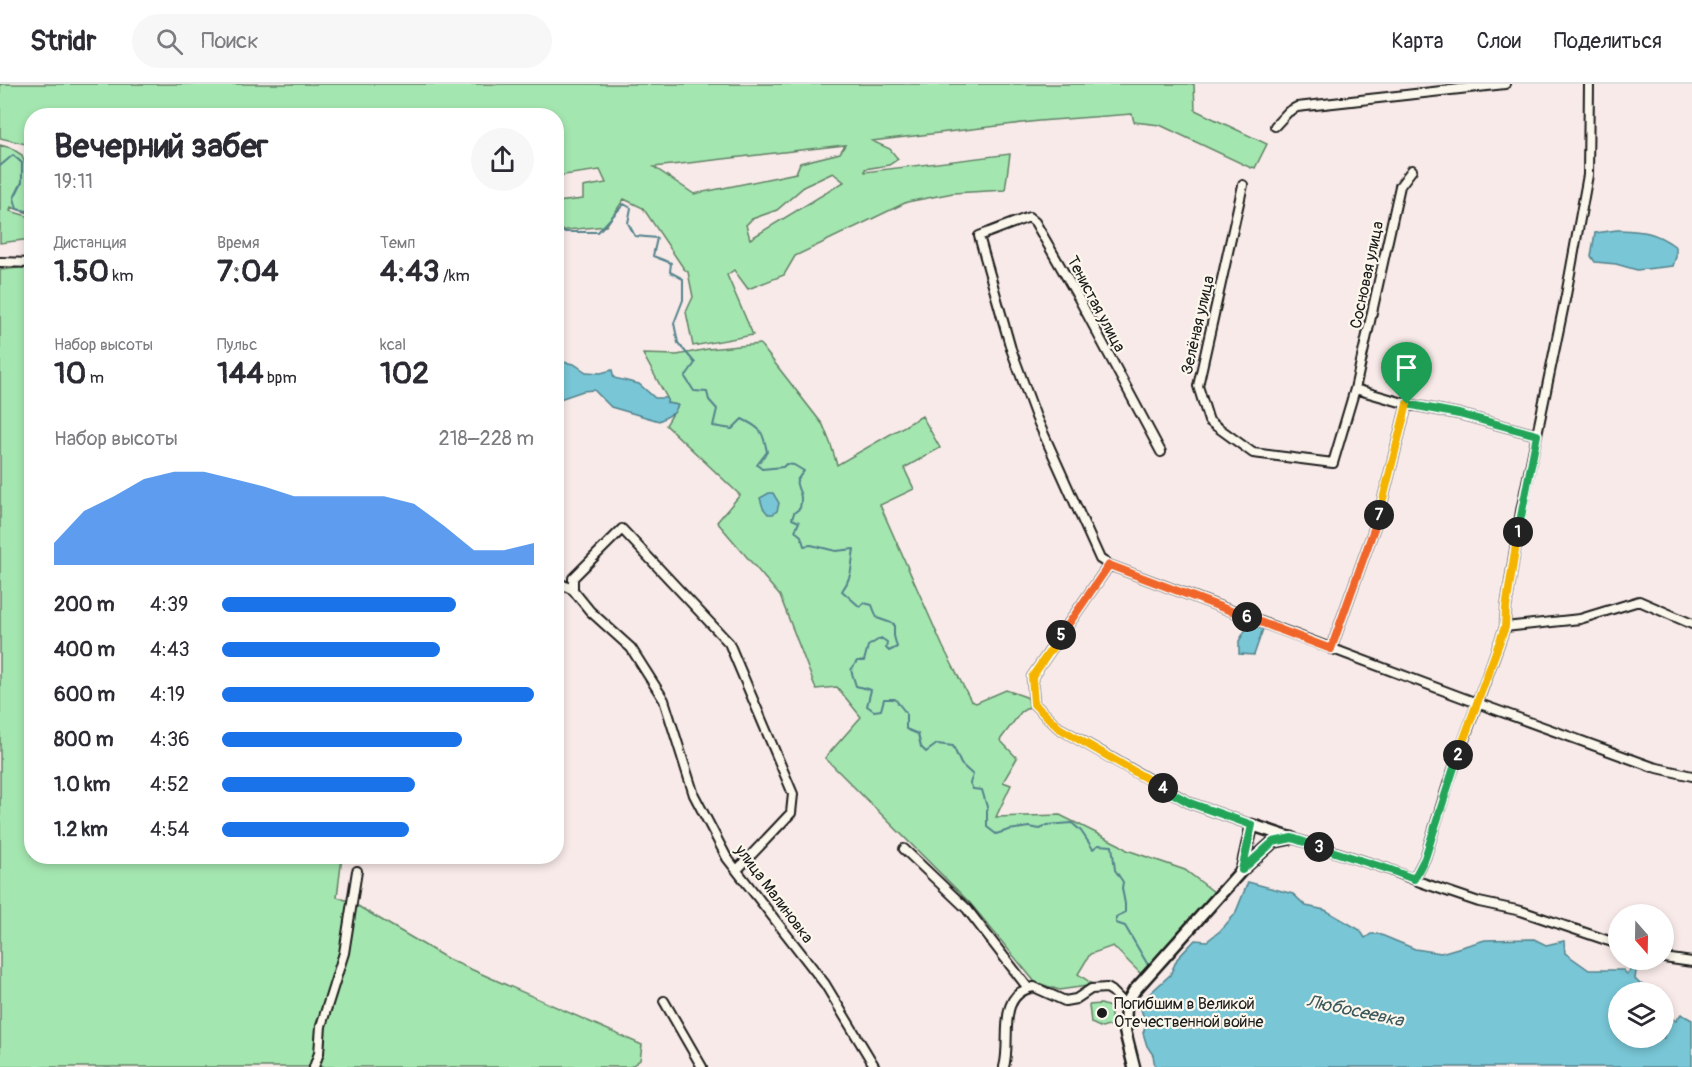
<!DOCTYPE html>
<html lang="ru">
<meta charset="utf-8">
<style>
:root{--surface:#fff;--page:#f7f7f7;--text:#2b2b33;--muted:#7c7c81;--line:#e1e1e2;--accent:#1a73e8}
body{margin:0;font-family:Pangolin,sans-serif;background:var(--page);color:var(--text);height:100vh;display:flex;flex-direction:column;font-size:22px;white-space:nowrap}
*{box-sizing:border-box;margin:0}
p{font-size:20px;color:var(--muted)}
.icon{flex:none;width:33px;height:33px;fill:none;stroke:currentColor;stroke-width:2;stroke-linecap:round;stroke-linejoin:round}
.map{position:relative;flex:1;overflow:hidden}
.side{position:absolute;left:24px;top:24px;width:540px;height:756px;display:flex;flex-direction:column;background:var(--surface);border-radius:24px;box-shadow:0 3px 9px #0003}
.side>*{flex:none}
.needle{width:39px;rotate:160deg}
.buttons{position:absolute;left:1608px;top:820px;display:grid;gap:12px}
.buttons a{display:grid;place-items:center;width:66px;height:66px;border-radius:50%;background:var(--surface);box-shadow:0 3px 9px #0003;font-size:30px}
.pin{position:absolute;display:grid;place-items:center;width:51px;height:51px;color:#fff;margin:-62px -26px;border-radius:50% 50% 50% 0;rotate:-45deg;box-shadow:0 0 6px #0007}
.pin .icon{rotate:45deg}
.km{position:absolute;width:30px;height:30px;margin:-15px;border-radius:50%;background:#222;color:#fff;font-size:16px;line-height:30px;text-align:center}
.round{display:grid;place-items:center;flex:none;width:63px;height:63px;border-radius:32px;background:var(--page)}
.headline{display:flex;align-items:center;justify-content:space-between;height:102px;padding:0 30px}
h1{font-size:33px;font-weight:800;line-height:45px}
.stats{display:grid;grid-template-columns:repeat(3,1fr);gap:9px;height:102px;padding:6px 30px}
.stats div{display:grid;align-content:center}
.stats b{font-size:30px;font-weight:800}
.stats small{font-size:16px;font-weight:400}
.stats p{font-size:16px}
.chart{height:168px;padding:12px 30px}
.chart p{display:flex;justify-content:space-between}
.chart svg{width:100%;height:108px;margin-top:6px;fill:var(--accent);opacity:.7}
ul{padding:0 30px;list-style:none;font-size:20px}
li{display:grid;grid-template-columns:96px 72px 1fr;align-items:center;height:45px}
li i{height:15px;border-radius:8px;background:var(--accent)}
header{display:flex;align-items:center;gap:36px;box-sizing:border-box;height:84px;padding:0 30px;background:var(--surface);border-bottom:2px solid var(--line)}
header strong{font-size:28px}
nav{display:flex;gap:33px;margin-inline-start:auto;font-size:21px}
.search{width:420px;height:54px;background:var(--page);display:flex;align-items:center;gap:15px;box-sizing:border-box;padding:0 21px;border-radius:33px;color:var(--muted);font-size:22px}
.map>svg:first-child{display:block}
.green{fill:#a4e6b0;stroke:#608166;stroke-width:1.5;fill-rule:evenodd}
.water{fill:#78c6d6;stroke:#53828c;stroke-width:1.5}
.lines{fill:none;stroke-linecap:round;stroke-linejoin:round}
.stream{stroke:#53828c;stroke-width:2}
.street-casing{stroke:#1c1c1c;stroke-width:12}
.secondary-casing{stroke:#1c1c1c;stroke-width:15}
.street{stroke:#fbf7ec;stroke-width:8}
.secondary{stroke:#fbf7ec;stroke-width:10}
.split-1-casing{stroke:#fff;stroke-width:12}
.split-2-casing{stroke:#fff;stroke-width:12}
.split-3-casing{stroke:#fff;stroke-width:12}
.split-4-casing{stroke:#fff;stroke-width:12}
.split-5-casing{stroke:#fff;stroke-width:12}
.split-6-casing{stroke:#fff;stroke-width:12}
.split-7-casing{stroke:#fff;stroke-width:12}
.split-8-casing{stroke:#fff;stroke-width:12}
.split-1{stroke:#22a559;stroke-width:8}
.split-2{stroke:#f5b400;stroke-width:8}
.split-3{stroke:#22a559;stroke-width:8}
.split-4{stroke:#22a559;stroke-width:8}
.split-5{stroke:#f5b400;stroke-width:8}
.split-6{stroke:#f0652b;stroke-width:8}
.split-7{stroke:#f0652b;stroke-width:8}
.split-8{stroke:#f5b400;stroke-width:8}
.poi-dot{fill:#1c1c1c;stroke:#fbf7ec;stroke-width:2}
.labels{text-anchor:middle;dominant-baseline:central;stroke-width:4.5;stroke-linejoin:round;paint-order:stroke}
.street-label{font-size:16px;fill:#1c1c1c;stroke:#fbf7ec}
.poi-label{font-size:16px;fill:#1c1c1c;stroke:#fbf7ec;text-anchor:start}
.water-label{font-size:18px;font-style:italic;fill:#3c585d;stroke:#fbf7ec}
</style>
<header>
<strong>Stridr</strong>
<div class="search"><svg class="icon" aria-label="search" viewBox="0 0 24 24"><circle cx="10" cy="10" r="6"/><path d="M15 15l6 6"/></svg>Поиск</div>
<nav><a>Карта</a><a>Слои</a><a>Поделиться</a></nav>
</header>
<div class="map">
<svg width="1692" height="983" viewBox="0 0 1692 983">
<rect width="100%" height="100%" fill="#f8eae8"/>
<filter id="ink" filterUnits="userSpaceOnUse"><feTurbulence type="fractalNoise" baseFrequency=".0167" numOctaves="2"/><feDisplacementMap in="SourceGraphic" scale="12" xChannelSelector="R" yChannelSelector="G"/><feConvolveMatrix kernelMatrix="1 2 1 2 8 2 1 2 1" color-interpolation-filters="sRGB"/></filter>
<g filter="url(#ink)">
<path class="green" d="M0,0H1194L1195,26L1267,60L1255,84L1253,83L1251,84L1160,41L1134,38L1132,30L1039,37L872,57L890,65L898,75L889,81L865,85V88L1010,70L1005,106L953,109L907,118L795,172L784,191L748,205L734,186L727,191L753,251L693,262L686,228L693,213L688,188L684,185L643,124L624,115L606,142L557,147V118L583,115V103L606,99L600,86L557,92L556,32H32L31,78L29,72L30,61L0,54ZM845,61L840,69L800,79L796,89L694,110L654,83ZM833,89L844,98L750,155L746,141L752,135L777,126L805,102Z
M0,61L11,64L22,71L30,93L31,94V130L11,123L10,127L31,133V155L0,159Z
M19,181L31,183L32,543L25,546L32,591V772L342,773L337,813L351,818L448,875L642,961L640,976L630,983H0V186L18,184Z
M760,260L823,341L831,361L837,381L922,332L940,364L904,384L914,405L880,421L943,563L971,617L976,619L1006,606L1026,613L1034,620L1021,628L1000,656L1017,674L1003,698L1011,701L996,733L1060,731L1120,761L1127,766L1185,786L1218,811L1143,892L1113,862L1090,870L1078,890L1094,901L1059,906L1035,898L970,819L825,674L861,633L837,603L816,605L780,512L717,438L740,411L666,341L678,321L667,319V314L643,270L677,271L708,265Z
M1101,920L1110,923L1112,941L1102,944L1091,939L1089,921Z"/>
<path class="water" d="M1617,146C1643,147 1654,147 1676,163V173L1673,182L1637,186L1616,180L1595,178L1591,172L1595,149Z
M557,277L574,280L586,288L601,289L612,286L614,294L639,300L655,314H667V319L678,321L674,329L659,337L611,323L594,306L583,307L557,316Z
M769,409H773L779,419L777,427L773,430H768L763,424L760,414Z
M1249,540L1263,545L1254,571L1239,570V557Z
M1248,798L1293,810L1306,822L1325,826L1360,846L1365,854L1371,850H1379L1415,865L1441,869L1485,856L1534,855L1546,861L1564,857L1565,869L1589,886H1623L1627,890L1633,883L1636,888L1635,895L1640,900L1650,903L1653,909H1618V954H1664V934L1668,931L1676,937L1681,930L1692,936V983H1155L1153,971L1147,962L1143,949L1146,941L1141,925L1146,913L1170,891L1177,875L1195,856L1207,857L1220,847L1235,830Z"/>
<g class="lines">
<path class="stream" d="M0,82L13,71L22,79V98L14,114L17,125L32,128
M556,148H598L624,120L631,124L628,139L635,152L657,154L653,172L671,179L670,188L683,195V216L674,239L678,259L695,279L685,293L694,307L707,308L709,316L717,325L713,342L732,345L742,335C761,344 763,347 767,368L757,381L762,385L783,383L786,380L794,381L804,387C795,398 795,397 800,409C802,414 801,419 800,424L794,429L792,435L799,438L795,447L801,452L804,462L811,461L836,467L854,465C851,482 853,492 842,507L860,523L864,519L872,521L877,534L894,540V552L897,563L889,567L886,564L887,558L881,554L868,562L864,577H857L851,586L856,602L871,606L867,622L874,627L881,626L884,615H895L906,629V645L918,650L921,663L926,668L937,660L953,662L961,680L973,691L970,699L973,705L982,706L987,723V743L996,750L1009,746L1029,743L1040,745L1047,741L1072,739L1081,747L1093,765L1098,761L1112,762L1115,786L1123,798L1122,804L1125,820V828L1116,833V839L1125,842L1148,881"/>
<g class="street-casing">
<path id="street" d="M1275,42L1288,28L1297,23L1505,0
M1243,101L1198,302L1209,337L1253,369L1333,379L1355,305L1407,320
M0,178L32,179
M1355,305L1400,102L1412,86
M1161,368L1078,213L1035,138L1029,133L979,152L1011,265L1036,333L1100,475L1109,481L1032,593L1034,620L1059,644L1190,719L1252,741
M1109,481L1477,619L1653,683L1692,692
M556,497L573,506L590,527L631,564L664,616L694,711L727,774L825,900L875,983
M573,506V494L622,445L729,559L793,710L791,729L737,786
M1505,543L1580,535L1639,517L1692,540
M1331,565L1379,431L1407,320L1459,330L1537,351
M1292,754L1388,785L1420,798L1479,818L1521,827L1618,860
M904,765L967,825L1028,904
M1414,795L1425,774L1449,697L1505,543L1506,524L1521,427L1566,211L1588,91L1589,0
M1664,874L1692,878
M664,917L702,983
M314,983L319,969L321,942L344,869L357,787
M1004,983C1012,956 995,910 1034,903L1065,917L1076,915L1091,905L1107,904L1112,907L1126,921"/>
</g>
<g class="secondary-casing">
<path id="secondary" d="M1242,786L1252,741L1291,754
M1134,983L1125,947L1126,921L1134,907L1242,786L1273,758L1292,754"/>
</g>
<use href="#street" class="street"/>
<use href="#secondary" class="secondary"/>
</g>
</g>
<g class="lines" filter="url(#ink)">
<g class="split-1-casing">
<path id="split-1" d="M1407,320L1459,330L1537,351L1518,448"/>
</g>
<g class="split-2-casing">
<path id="split-2" d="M1458,671L1505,543L1506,524L1518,448"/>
</g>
<g class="split-3-casing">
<path id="split-3" d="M1319,763L1388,785L1414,795L1425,774L1458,671"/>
</g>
<g class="split-4-casing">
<path id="split-4" d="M1163,704L1190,719L1252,741L1242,786L1273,758L1292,754L1319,763"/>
</g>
<g class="split-5-casing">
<path id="split-5" d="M1061,551L1032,593L1034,620L1059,644L1163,704"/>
</g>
<g class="split-6-casing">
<path id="split-6" d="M1061,551L1109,481L1247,533"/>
</g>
<g class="split-7-casing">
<path id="split-7" d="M1247,533L1331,565L1379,431"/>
</g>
<g class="split-8-casing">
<path id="split-8" d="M1379,431L1407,320"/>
</g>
<use href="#split-1" class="split-1"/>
<use href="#split-2" class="split-2"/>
<use href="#split-3" class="split-3"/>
<use href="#split-4" class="split-4"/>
<use href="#split-5" class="split-5"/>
<use href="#split-6" class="split-6"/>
<use href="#split-7" class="split-7"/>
<use href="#split-8" class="split-8"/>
</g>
<circle class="poi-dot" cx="1102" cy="929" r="6"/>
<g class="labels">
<g class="street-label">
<text transform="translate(1367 191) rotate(-78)">Сосновая улица</text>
<text transform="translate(1096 220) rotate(62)">Тенистая улица</text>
<text transform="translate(1198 241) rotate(-77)">Зелёная улица</text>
<text transform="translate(774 810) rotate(53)">улица Малиновка</text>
</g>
<g class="poi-label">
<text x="1114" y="920">Погибшим в Великой<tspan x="1114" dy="18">Отечественной войне</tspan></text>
</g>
<g class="water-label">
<text transform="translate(1355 927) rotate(12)">Любосеевка</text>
</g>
</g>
</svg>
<div class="buttons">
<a><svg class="needle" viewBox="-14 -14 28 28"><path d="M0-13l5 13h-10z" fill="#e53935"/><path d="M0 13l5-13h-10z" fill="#7c7c81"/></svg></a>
<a><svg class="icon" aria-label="layers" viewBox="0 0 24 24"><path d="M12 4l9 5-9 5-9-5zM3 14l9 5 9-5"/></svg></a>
</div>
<div class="pin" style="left:1407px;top:320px;background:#1e9e55"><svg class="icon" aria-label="arrive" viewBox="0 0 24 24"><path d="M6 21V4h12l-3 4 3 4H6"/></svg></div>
<b class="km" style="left:1518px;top:448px">1</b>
<b class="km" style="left:1458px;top:671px">2</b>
<b class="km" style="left:1319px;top:763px">3</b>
<b class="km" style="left:1163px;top:704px">4</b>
<b class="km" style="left:1061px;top:551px">5</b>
<b class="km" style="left:1247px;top:533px">6</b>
<b class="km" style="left:1379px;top:431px">7</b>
<section class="side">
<div class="headline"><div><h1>Вечерний забег</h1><p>19:11</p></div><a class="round"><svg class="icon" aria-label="share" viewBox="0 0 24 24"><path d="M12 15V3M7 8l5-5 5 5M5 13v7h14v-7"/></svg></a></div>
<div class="stats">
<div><p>Дистанция</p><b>1.50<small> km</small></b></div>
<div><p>Время</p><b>7:04</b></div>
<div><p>Темп</p><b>4:43<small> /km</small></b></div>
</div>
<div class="stats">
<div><p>Набор высоты</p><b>10<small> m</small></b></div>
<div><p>Пульс</p><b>144<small> bpm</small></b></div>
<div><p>kcal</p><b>102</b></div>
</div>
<div class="chart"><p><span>Набор высоты</span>218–228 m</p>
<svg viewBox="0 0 160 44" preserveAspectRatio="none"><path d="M0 44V35L10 22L20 16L30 9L40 6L50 6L60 9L70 12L80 16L90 16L100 16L110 16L120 19L130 28L140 38L150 38L160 35V44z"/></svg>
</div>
<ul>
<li><b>200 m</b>4:39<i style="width:75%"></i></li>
<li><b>400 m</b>4:43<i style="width:70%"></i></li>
<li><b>600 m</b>4:19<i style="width:100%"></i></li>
<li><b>800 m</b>4:36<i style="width:77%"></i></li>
<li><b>1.0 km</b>4:52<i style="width:62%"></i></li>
<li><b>1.2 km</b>4:54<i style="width:60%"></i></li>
</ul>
</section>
</div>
